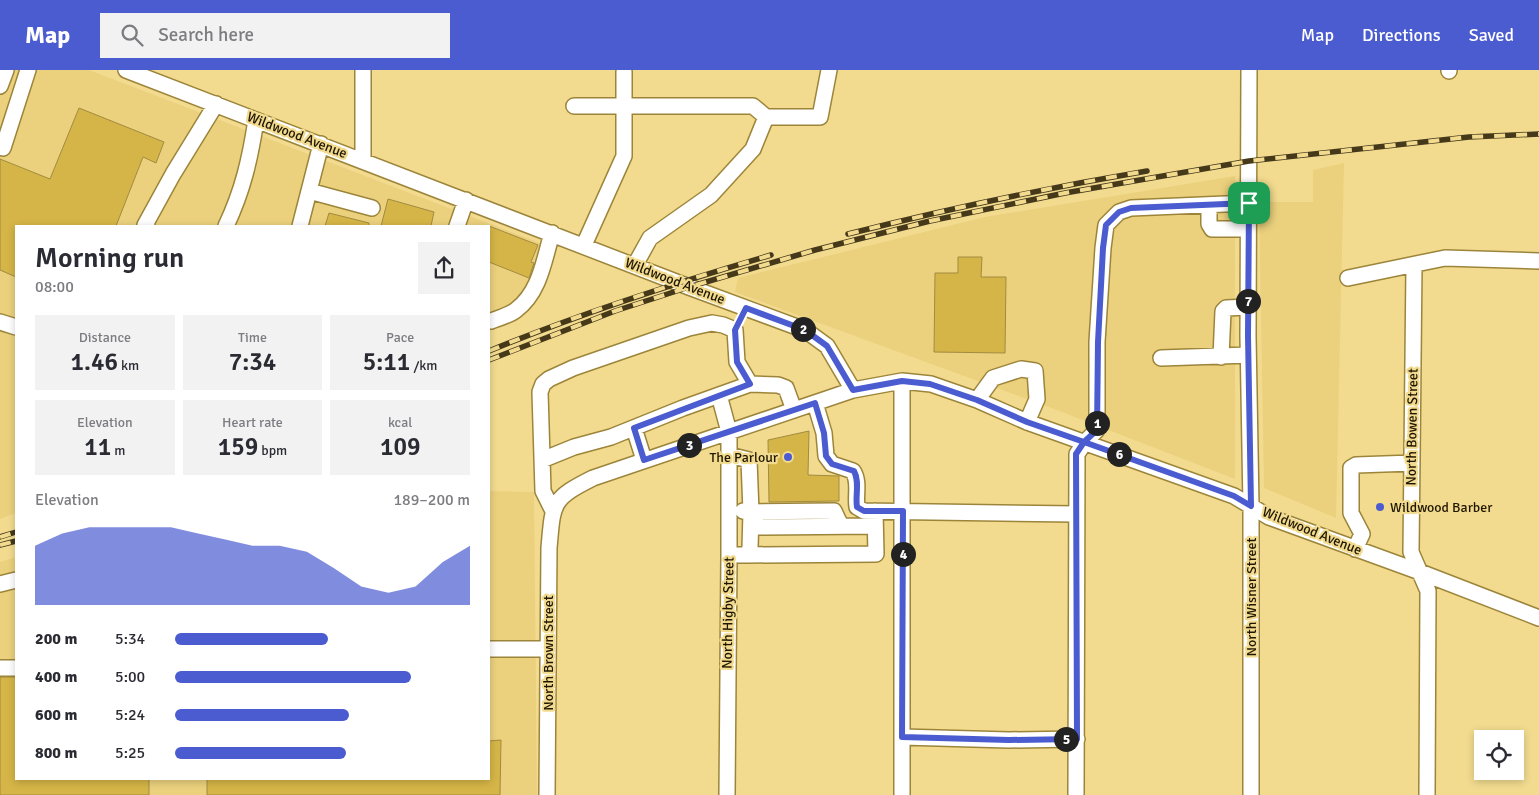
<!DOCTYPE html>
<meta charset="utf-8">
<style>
:root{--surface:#fff;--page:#f2f2f3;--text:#2b2b33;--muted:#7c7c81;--accent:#4b5cd1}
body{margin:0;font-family:Signika,sans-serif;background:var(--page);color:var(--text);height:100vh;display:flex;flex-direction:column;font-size:19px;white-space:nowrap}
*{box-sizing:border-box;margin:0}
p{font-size:16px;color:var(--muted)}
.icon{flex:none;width:28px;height:28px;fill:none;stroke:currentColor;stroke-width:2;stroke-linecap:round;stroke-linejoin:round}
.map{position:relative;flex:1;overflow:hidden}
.drawer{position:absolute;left:15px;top:155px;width:475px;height:555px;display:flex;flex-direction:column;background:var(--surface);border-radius:0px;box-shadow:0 2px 8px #0003}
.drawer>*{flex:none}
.buttons{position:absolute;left:1474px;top:660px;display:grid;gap:10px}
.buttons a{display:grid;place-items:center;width:50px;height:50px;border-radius:0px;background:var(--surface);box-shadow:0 2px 8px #0003;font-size:25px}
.pin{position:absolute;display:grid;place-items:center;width:42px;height:42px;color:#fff;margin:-21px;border-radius:10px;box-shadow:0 2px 8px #0006}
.km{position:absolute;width:25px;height:25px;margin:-12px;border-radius:50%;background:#222;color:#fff;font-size:14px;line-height:25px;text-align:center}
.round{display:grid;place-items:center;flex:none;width:52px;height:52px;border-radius:0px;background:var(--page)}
.headline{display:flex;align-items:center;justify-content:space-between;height:85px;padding:0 20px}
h1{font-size:28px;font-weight:600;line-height:38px}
.stats{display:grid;grid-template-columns:repeat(3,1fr);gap:8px;height:85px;padding:5px 20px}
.stats div{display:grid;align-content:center;border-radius:0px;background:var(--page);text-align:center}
.stats b{font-size:25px;font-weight:600}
.stats small{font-size:14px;font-weight:400}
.stats p{font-size:14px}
.chart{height:140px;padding:10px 20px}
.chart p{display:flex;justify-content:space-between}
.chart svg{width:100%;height:90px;margin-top:5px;fill:var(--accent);opacity:.7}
ul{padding:0 20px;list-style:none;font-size:16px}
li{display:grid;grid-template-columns:80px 60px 1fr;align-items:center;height:38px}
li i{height:12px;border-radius:6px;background:var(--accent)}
header{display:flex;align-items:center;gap:30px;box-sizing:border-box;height:70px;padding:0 25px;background:var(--accent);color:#fff}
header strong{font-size:24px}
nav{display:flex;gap:28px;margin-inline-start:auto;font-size:18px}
.search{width:350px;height:45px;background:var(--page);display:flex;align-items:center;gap:12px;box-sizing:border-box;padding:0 18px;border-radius:0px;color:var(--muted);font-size:19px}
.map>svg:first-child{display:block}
.built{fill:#ebd17d}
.building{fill:#d5b547;stroke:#a28b41}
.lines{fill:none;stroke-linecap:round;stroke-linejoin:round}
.minor-casing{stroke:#9c853a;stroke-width:18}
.minor{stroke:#fff;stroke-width:15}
.rail-casing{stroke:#45391a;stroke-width:5.5}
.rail{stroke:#f2db8f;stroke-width:4;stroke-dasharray:11;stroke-linecap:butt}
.route-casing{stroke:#fff;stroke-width:10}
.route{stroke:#4b5cd1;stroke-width:6}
.poi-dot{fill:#4b5cd1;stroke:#f2db8f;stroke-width:2}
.labels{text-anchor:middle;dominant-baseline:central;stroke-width:4.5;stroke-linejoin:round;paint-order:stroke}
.street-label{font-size:14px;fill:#1f1600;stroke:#f2db8f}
.poi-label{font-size:14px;fill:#1f1600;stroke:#f2db8f;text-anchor:end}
</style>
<header>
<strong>Map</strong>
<div class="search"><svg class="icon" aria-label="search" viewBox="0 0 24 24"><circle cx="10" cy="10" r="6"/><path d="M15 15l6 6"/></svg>Search here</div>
<nav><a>Map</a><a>Directions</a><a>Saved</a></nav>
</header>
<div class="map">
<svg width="1539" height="725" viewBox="0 0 1539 725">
<rect width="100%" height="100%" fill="#f2db8f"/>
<path class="built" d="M0,0H89L545,175L536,218L489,257V156H16V443L0,449Z
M1344,93L1336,448L1264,418L1259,132H1313V100Z
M1235,106V409L1049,337L735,222L738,208L985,147Z
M489,421L534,422L537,725H0V492L16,487V709H489Z"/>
<path class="building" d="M79,38L164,72L156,93L143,87L116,156H16V207L0,200V89L50,109Z
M388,129L434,142L431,156H381Z
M329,143L369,153V156H325Z
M489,156L538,175L531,192L534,193L529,208L489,192Z
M958,187H982L981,207H1006L1005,283L934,282L935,203H958Z
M809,361L808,405L839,406V431L769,432L768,370Z
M0,607H16V709H149V725H0Z
M501,670L500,725H207V709H489V671Z"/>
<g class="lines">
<g class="minor-casing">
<path id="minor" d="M126,0L689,217L805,260L827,276L853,320
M363,0V90
M1249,0L1248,266L1251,436V725
M1449,0V1
M0,16L6,0
M574,36H753L766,47H820L829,0
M0,77L3,78L28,0
M309,121L372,138
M1209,135V154L1212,159H1248
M147,156L145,155L173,104L216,34
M226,156C243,120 250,89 256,50
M300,156L321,74
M457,156L466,130
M584,175L624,86V2
M635,195L650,168L711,125L753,79L766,47
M1414,195L1411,482L1428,521L1427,725
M1348,208L1445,188L1539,191
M491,251C499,248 510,245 516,240C540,222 544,190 552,163
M0,252L16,257
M1221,287L1223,241L1226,238L1248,237
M1161,288L1248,285
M719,325L729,362V486L727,725
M977,330L993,308L1021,299L1035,301L1037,329L1027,352
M815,333L824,363L826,386L832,394L853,401C860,412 855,425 857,437L864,441L1076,444
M634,358L644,390
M729,385L749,390L751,442L743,441
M542,390L574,377L611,367L683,338L750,314
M553,441L543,421L540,322L543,314L549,309L573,298L689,258L712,253L723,255L735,260L737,292L750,314L778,315L786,318L794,340
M751,457L875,456
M1355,479L1362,464L1351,443V398L1356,395L1412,393
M738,485H747L750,478L751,442L834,441L841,456
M747,485L876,484L875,441
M0,514L16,510
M489,579H548
M0,598H16
M902,667L1009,670L1077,669
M547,725L549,478C553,433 551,429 593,408L853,320L902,311L931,314L977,330L1027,352L1234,426L1269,447L1420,502L1539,548
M902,725V311
M1076,725L1077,384L1085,372L1097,360V272L1103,178L1106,155L1119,142L1131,138L1249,133"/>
</g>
<use href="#minor" class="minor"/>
<g class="rail-casing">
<path id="rail" d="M848,164C947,139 1046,118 1147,101
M489,281C581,243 675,213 771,185
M489,290L615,241L689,217L815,180L930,151L1065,123L1249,91L1469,67L1539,64
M0,467L16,462
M0,475L16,471"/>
</g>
<use href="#rail" class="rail"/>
</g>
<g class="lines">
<g class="route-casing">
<path id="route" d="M1249,133L1131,138L1119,142L1106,155L1103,178L1098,272L1097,360L1084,372L1027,352L977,330L930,314L902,311L853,320L827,276L805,260L746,238L735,260L737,292L750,314L634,358L644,390L815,333L824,363L826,386L832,394L854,401C860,412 855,426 857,437L864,441H903L902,667L1009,670L1077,669L1076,384L1084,372L1234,426L1251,436L1248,266L1249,133"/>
</g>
<use href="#route" class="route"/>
</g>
<g class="poi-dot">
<circle cx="788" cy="387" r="5"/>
<circle cx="1380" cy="437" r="5"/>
</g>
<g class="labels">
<g class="street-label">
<text transform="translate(297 65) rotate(21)">Wildwood Avenue</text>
<text transform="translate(675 211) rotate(21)">Wildwood Avenue</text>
<text transform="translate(1412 357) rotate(-89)">North Bowen Street</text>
<text transform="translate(1312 461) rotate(22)">Wildwood Avenue</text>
<text transform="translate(1251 527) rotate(-90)">North Wisner Street</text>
<text transform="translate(728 543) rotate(-89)">North Higby Street</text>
<text transform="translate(548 583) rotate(-90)">North Brown Street</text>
</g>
<g class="poi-label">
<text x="778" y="387">The Parlour</text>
<text x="1390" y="437" text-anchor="start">Wildwood Barber</text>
</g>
</g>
</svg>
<div class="buttons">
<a><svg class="icon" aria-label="locate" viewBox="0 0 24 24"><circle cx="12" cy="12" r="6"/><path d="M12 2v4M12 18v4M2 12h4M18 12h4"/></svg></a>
</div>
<div class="pin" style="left:1249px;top:133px;background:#1e9e55"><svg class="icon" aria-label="arrive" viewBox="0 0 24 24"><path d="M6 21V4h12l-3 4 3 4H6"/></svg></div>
<b class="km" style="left:1097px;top:353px">1</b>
<b class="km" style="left:803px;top:259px">2</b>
<b class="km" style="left:689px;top:375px">3</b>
<b class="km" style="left:903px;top:484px">4</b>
<b class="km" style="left:1066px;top:669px">5</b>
<b class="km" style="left:1119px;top:384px">6</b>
<b class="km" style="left:1248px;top:231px">7</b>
<section class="drawer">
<div class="headline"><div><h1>Morning run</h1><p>08:00</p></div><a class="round"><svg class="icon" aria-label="share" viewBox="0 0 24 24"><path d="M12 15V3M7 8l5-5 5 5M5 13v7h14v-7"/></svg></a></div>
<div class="stats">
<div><p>Distance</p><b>1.46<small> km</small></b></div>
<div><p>Time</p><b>7:34</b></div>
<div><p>Pace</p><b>5:11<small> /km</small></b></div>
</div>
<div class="stats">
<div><p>Elevation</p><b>11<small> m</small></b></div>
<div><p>Heart rate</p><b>159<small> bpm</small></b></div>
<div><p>kcal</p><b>109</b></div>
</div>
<div class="chart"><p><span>Elevation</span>189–200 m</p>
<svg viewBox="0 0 160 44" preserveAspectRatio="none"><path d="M0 44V15L10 9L20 6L30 6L40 6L50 6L60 9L70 12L80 15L90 15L100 18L110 26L120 35L130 38L140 35L150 23L160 15V44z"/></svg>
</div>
<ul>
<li><b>200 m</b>5:34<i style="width:52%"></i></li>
<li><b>400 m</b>5:00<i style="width:80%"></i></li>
<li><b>600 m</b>5:24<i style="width:59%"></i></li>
<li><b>800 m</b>5:25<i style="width:58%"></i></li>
</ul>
</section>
</div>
